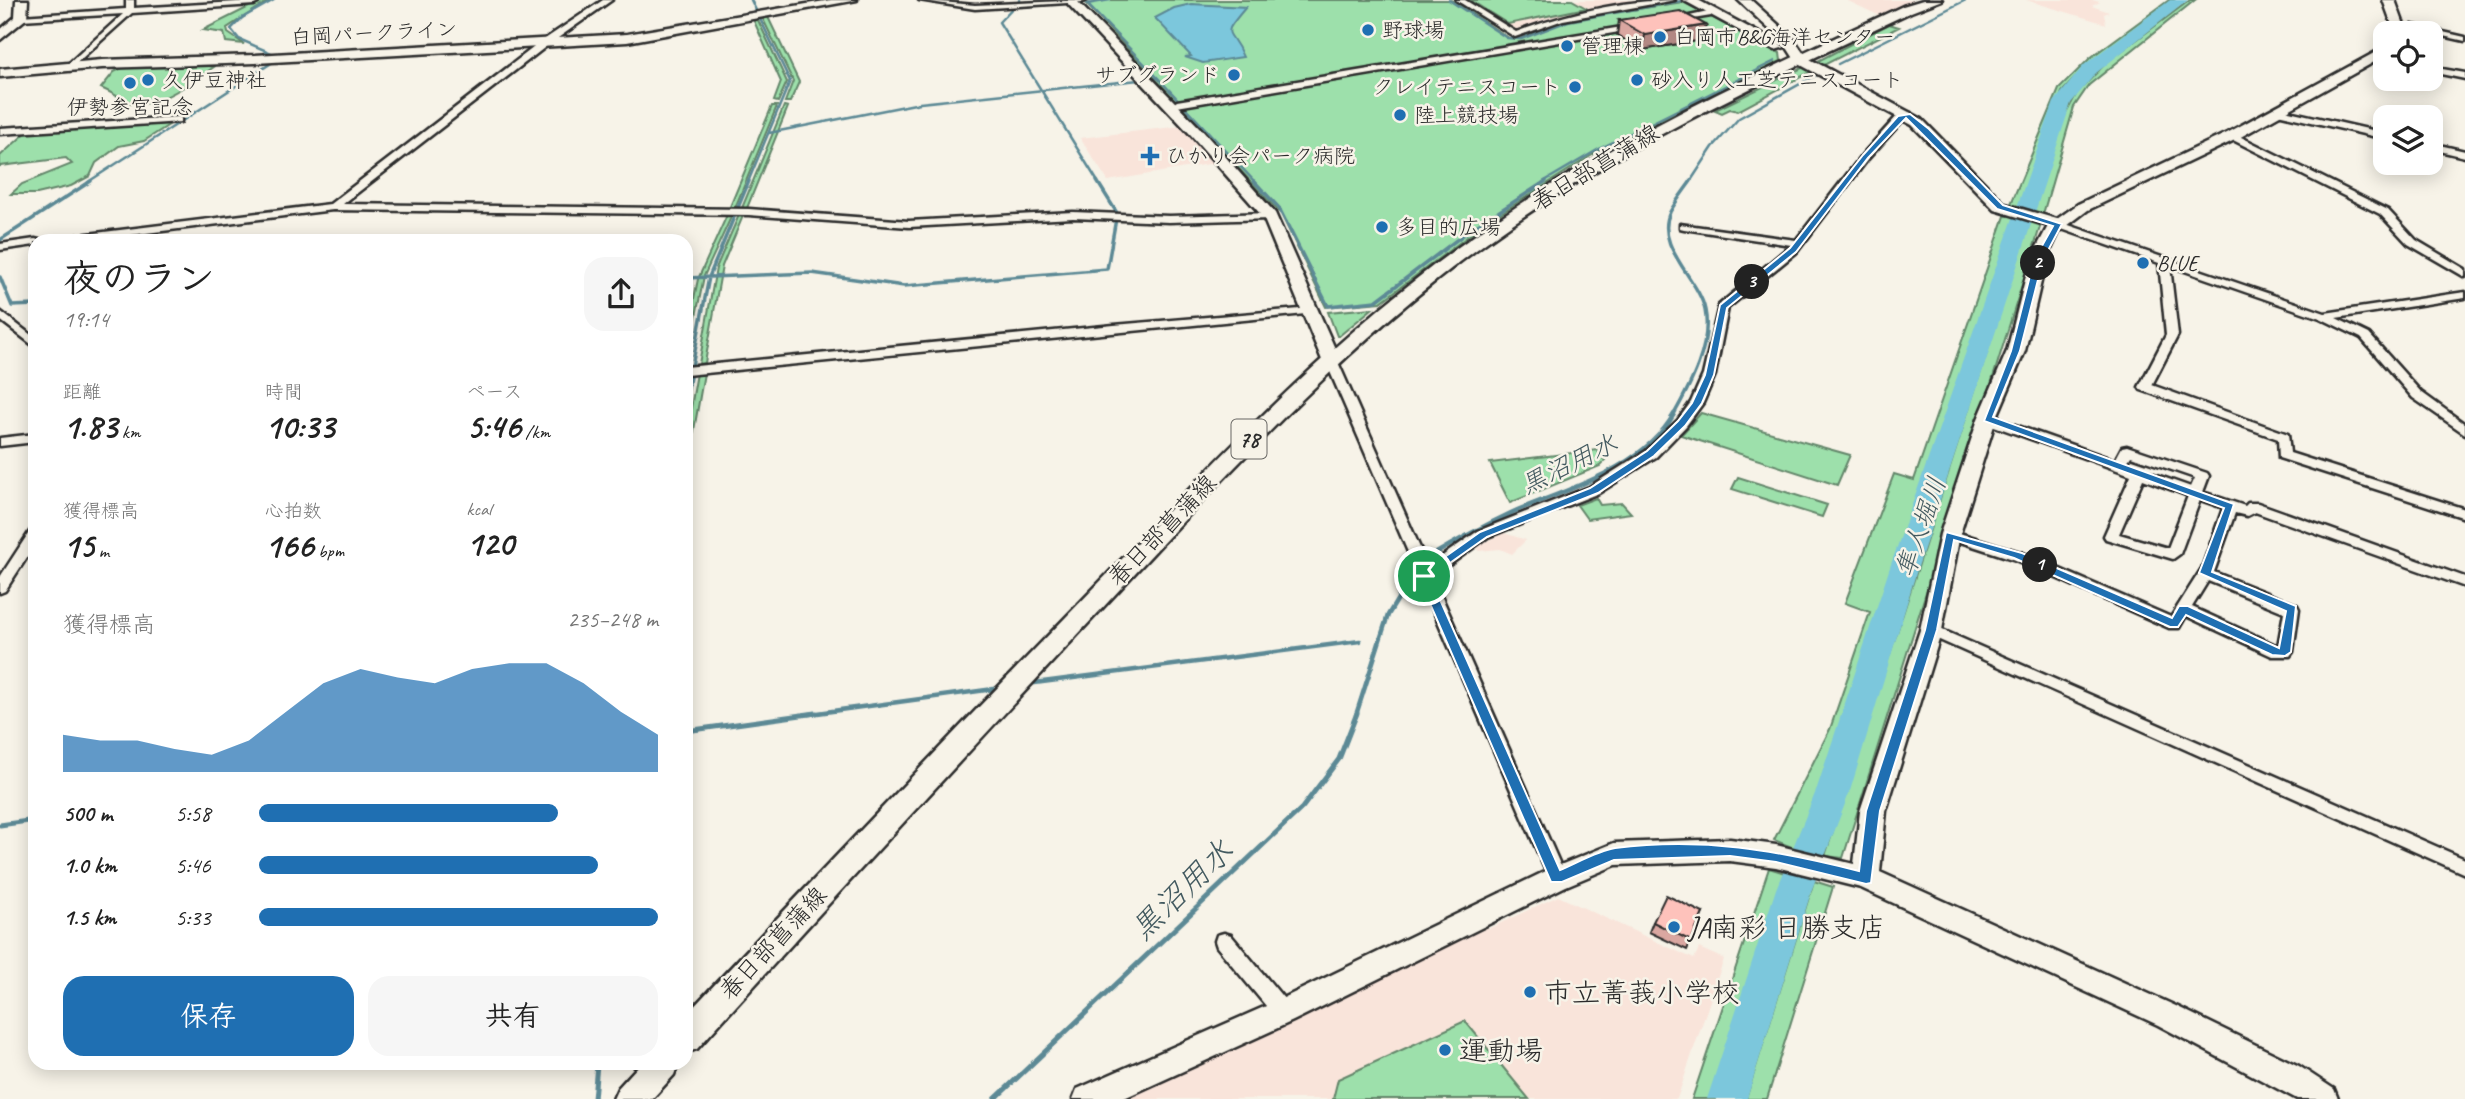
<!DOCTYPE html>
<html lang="ja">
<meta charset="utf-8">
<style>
:root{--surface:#fff;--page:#f6f6f6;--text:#222;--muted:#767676;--accent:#1f6fb2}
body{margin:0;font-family:Caveat,"Klee One",sans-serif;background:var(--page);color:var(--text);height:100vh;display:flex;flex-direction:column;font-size:26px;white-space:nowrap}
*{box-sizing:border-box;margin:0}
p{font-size:23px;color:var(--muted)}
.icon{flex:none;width:38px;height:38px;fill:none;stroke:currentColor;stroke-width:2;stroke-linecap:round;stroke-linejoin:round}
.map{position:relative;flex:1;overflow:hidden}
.side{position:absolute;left:28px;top:234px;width:665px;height:836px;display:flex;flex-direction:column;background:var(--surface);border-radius:21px;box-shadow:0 4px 18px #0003}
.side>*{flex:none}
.tools{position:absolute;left:2373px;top:21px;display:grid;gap:14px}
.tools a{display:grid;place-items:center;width:70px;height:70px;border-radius:14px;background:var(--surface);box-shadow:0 4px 18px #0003;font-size:35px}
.pin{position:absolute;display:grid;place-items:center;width:60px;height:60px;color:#fff;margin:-30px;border:4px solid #fff;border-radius:50%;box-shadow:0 2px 7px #0007}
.km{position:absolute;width:35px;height:35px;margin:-18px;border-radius:50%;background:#222;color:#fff;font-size:19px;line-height:35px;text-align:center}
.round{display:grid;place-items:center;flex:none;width:74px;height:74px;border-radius:21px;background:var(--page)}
.summary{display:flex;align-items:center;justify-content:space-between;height:119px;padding:0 35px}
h1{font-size:38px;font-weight:800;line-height:52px}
.metrics{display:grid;grid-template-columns:repeat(3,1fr);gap:10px;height:119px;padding:7px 35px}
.metrics div{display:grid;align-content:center}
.metrics b{font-size:35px;font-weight:800}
.metrics small{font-size:19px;font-weight:400}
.metrics p{font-size:19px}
.chart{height:196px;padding:14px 35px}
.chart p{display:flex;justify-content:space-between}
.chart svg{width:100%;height:126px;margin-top:7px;fill:var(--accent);opacity:.7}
.primary-button{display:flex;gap:14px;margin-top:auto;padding:14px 35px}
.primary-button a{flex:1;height:80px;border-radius:21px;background:var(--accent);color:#fff;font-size:28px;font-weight:800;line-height:80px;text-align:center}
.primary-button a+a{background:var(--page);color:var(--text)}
ul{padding:0 35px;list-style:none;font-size:23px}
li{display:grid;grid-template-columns:112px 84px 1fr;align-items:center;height:52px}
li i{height:18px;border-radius:9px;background:var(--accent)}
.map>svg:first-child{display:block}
.built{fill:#f9e4da}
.green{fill:#9de0ab;stroke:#64866b;stroke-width:2}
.water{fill:#7cc7dc;stroke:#5c8995;stroke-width:2}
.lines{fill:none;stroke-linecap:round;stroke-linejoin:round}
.stream-far3{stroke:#5c8995;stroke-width:2.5}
.stream-far2{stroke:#5c8995;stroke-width:3.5}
.stream-far1{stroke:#5c8995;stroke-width:4.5}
.stream{stroke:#5c8995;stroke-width:5}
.river{fill:#7cc7dc;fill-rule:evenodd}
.street-casing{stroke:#2b2b2b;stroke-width:5}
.secondary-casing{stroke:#2b2b2b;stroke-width:5}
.primary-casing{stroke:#2b2b2b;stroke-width:5}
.street{fill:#f7f3e8;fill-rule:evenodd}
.secondary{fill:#f7f3e8;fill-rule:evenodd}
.primary{fill:#f7f3e8;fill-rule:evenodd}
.wall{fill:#daa7a1;stroke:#2b2b2b;stroke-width:2}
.shaded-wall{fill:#b28883;stroke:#2b2b2b;stroke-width:2}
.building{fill:#fec2bb;stroke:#2b2b2b;stroke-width:2}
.route{fill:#1f6fb2;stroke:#fff;stroke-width:2;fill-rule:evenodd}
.poi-dot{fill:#1f6fb2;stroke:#f7f3e8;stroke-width:2.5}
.labels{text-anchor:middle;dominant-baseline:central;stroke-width:5;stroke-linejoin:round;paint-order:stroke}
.far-poi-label{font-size:21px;fill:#2b2b2b;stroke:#f7f3e8;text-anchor:start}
.far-street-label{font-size:21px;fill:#2b2b2b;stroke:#f7f3e8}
.shield{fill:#f7f3e8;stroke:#686764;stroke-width:2}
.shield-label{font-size:23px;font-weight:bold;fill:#2b2b2b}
.street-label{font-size:24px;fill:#2b2b2b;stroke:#f7f3e8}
.water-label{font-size:26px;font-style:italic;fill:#435a60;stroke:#f7f3e8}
.near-poi-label{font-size:28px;fill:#2b2b2b;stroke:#f7f3e8;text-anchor:start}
.near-water-label{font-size:32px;font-style:italic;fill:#435a60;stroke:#f7f3e8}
</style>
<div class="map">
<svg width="2465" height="1099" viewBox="0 0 2465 1099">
<rect width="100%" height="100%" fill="#f7f3e8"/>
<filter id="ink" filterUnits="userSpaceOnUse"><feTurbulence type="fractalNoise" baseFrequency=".0143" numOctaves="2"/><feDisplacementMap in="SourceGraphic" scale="14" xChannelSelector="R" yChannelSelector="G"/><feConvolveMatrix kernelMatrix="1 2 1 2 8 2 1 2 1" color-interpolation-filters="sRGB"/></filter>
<g filter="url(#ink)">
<path class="built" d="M1462,0H1660L1560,17L1518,33Z
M1846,0H1922L1880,16Z
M2026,0H2092L2100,2L2092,6L2109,12L2104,14L2106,24Z
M1182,126L1215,163L1108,181L1080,138Z
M1504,533L1526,540L1512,554L1500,549L1479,551L1474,547Z
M1558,896L1694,959L1699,948L1724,959L1677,1099H1118L1480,927L1490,928Z"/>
<path class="green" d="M263,0H270L227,28L228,33L244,44L226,42L224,33L203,30Z
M1106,0H1451L1509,38L1520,39L1567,20L1683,2L1780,53L1781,61L1605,147L1487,222L1381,302L1326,307L1281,214L1086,4Z
M1470,0H1572L1586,8L1508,24Z
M2169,0H2172L2084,68L2062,92L1995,276L1799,850L1774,840L1830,729L1870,612L1845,603L1894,474L1914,480L2005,216L2013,215L2014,207L2010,206L2059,89L2090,58Z
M2190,0H2195L2089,85L2074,107L2043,214L2037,213L2036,221L2041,224L1843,858L1825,856L2061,123L2077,93L2107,62Z
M762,17H768L799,82L790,102H785L793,81Z
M757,18L787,82L778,102L774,101L781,82L753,19Z
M1889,24L1899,27L1822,66L1814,63Z
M205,65L214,67C196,79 149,115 125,101C117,96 110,92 101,88L114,72L124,67Z
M1804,67L1814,70L1738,111L1730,109L1722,113L1715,110Z
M772,106H777L735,208L729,209Z
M784,106L788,107L747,208H742Z
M172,123L144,141L119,146L96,163L90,176L71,186L37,194H11L22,184L72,164L66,158L0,166V156L28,131Z
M727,215H732L704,276L686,366V337L698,279Z
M739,215L743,216L722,266L705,363L699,364L716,268Z
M1373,308L1339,336H1337L1328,312Z
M697,373H704L686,476V436Z
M1701,413L1850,455L1837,485L1681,435Z
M1597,450L1605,461L1600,466L1510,503L1490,463Z
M1738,477L1827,505L1822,517L1732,489Z
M1596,498L1600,505L1622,503L1631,513L1587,519L1577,505Z
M1769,868L1791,875L1715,1099H1692Z
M1814,881L1833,887L1767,1099H1746Z
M1465,1021L1529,1099H1333L1338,1079Z"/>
<path class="water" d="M1191,4L1246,7C1218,40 1231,26 1243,57L1203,63L1185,57L1191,56L1155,18L1174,8Z"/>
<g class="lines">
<path class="stream-far3" d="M1020,0L999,22L1098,182
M1449,0L1507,38L1521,39L1568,21L1687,0
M1838,64L1966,0
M1158,78L1255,182
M769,133L920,103L1158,78L1087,4L1110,0
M88,182L273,62L276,55L239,39L231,29L242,18L274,0
M748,182L790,81L751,0
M1543,182L1599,149L1775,61
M1690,182L1713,147L1739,118L1818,74"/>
<path class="stream-far2" d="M1254,181L1279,208L1328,306L1376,301L1467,232L1546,181
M0,240L91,181
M0,277L12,306L35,305
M686,278L812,273L904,286L1107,269L1117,213L1097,181
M686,398L709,277L749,181
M1673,416C1690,386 1712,345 1705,310C1699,279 1654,246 1670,212C1676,201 1684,191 1691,181"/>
<path class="stream-far1" d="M1428,558C1456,541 1483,526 1513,512C1567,489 1643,469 1674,414
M1027,684L1360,641
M803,715L1001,688
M1356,715L1388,615L1413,574"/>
<path class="stream" d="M686,731L816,713
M0,825L35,820
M594,1099L597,1064
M995,1099L1302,808L1339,759L1357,713"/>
<path class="river" d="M2170,0H2188L2096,73L2071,103L1917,570L1850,791L1812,889L1747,1099H1707L1776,889L1816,791L1889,570L2054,102L2084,65Z"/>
<g class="street-casing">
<path id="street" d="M126,0H134V8L254,1L258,3L254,5L132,13L71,68H68V64L123,14L21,20L17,18L21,16L126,9Z
M603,0H612L548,45L343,204L749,209L909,221L1073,212L1169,216L1270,213L1275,216L1270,219L1169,222L1073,218L909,227L749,215L333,210L73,242H35V245L0,250V244L35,239L39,240L330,204L542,41Z
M919,0L975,5L1087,0L1083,2L975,9Z
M1456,0H1465L1516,32C1566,14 1621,0 1675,0L1563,20L1515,37Z
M1708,12H1711V16L1675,22L1671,20Z
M1634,25H1637V29L1177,107L1173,104L1177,101Z
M2412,25L2465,37V41L2416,30L2412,33H2403Z
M2431,67L2465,73V79L2431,72Z
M2276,108L2385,133V139L2273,113V109Z
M1908,112L1911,113V117L1904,119L1868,159L1797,252L1728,308L1715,375L1703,403L1686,426L1656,457L1599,493L1488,537L1433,577L1566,878L1563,883L1557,885L1551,883L1325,360L1331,356L1337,360L1428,566L1478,531L1589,487L1646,451L1678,420L1691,402L1703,375L1719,305L1791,245L1684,229L1680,228V224L1796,240L1862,155L1898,115Z
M178,117L181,118V122L0,134V128Z
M2229,134H2235L2388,210L2416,240L2465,269V277L2408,244L2380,214L2229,138Z
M2431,143L2465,151V157L2431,149Z
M2057,221L2325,313L2465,292V298L2336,318L2369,334L2421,392L2465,424V434L2413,398L2361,338L2320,318L2170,266L2178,335L2152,385L2288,434L2290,453L2465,509V518L2279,458L2278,439L2141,390L2139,387L2166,335L2159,263L2053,226V222Z
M1312,308L1318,311L1316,313L686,375V367L1114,325Z
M0,311L35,338V347L0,320Z
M1987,415L2115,460L2122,447L2127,446L2207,473L2209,476L2203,492L2245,506L2248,503H2258L2465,577V587L2255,512L2247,516L2235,513L2214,572L2297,605L2299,609L2293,652L2290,656H2272L2186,616L2179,628H2169L2013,559L1945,537L1943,534L1950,530L2023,553L2171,617L2202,568L2223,508L2200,500L2180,554L2173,559L2106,539L2104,536L2131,475L1983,422L1981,419ZM2131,456L2195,478L2191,487L2126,464ZM2143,479L2188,496L2168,548L2119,534ZM2208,581L2284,612L2278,646L2192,607Z
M35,434V442L0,446V438Z
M35,530V545L5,591L0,593V577L30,531Z
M1931,625L2465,859V874L1926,634L1924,630L1926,626Z
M1224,933L1231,935L1290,1006L1293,1012L1290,1018L1283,1021L1276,1018L1217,947L1215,941L1217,935Z"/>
</g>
<g class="secondary-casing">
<path id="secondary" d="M16,0H28L27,18L0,40V30L15,17Z
M831,0H857L627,42L255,63L102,68L0,77V69L102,60L255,55L627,34Z
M1068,0H1076L1201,129L1275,213L1340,360L1337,364H1325L1322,360L1263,217L1191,135L1068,4Z
M1683,0H1698L1785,47L1775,50Z
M1738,0H1751L1793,38L1806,57L1922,119L2005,204L2057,219L2078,204L2227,133L2385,47V56L2237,139L2088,210L2059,232L2046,260L2025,351L1996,419L1960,534L1942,630L1886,811L1880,872L2178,1007L2299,1066L2334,1089L2338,1099H2297L2158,1025L1861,888L1776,867L1730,861L1616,865L1566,886L1293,1021L1122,1099H1073L1077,1089L1273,1003L1548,870L1614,843L1730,839L1776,845L1854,864L1860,811L1920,630L1940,534L1978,419L2007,351L2030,260L2048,226L1995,210L1912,125L1797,63L1784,43Z
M2383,0H2395L2407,33H2395Z"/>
</g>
<g class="primary-casing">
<path id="primary" d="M1923,0H1942L1911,12C1767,80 1621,146 1491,239C1347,342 1229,472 1109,601C971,749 833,898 697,1049L686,1053V1015C821,871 958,728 1096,586C1217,460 1335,333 1478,233C1610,140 1757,74 1903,6Z
M640,1064H678L674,1075L652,1099H613L618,1088Z"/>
</g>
<use href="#street" class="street"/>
<use href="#secondary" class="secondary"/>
<use href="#primary" class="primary"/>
</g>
<path class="wall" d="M1619,20L1703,40L1642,50L1617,35Z
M1703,913L1687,950L1649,932L1653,922Z"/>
<path class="shaded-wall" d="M1706,25L1703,40L1642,50L1645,35Z"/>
<path class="building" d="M1680,11L1706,25L1645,35L1619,20Z
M1666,895L1703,913L1691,941L1653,922Z"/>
</g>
<path class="route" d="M1910,114L1929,129L2003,205L2062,224L2043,260L2020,351L1993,417L2234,504L2212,572L2296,606L2291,652L2285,656L2272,655L2186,615L2178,627H2170L2014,558L1954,540L1937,630L1880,811L1871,883L1866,884L1776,862L1730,856L1614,860L1562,882H1551L1418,576L1480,532L1590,488L1647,451L1678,421L1692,403L1705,375L1720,305L1790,248L1863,155L1898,116ZM1906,118L1997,209L2053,226L2034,260L2011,351L1984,421L2224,508L2199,573L2286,611L2279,648L2188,606H2179L2172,618L2022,553L1946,532L1925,630L1866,811L1859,871C1775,850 1703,837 1615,848C1597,851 1577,863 1560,870L1430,577L1487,537L1598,493L1654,456L1685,426L1702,403L1714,375L1727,308L1796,252L1868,158Z"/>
<g class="poi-dot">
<circle cx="1368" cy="30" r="7"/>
<circle cx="1660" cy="37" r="7"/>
<circle cx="1567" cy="46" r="7"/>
<circle cx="1234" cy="75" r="7"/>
<circle cx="148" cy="80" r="7"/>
<circle cx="1637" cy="80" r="7"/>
<circle cx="130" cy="83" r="7"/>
<circle cx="1575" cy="87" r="7"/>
<circle cx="1400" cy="115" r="7"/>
<path d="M1146.5 145.5h7v7h7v7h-7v7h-7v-7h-7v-7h7z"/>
<circle cx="1382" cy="227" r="7"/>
<circle cx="2143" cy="263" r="7"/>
<circle cx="1674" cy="927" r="7"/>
<circle cx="1530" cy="992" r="7"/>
<circle cx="1445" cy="1050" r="7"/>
</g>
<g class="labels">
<g class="far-poi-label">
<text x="1382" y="30">野球場</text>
<text x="1674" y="37">白岡市B&amp;G海洋センター</text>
<text x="1581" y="46">管理棟</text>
<text x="1220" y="75" text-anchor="end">サブグランド</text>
<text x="162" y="80">久伊豆神社</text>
<text x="1651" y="80">砂入り人工芝テニスコート</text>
<text x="1561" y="87" text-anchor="end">クレイテニスコート</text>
<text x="130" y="107" text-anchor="middle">伊勢参宮記念</text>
<text x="1414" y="115">陸上競技場</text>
<text x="1166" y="156">ひかり会パーク病院</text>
<text x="1396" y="227">多目的広場</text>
<text x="2157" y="263">BLUE</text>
</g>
<g class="far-street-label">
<text transform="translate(374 33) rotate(-3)">白岡パークライン</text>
</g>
<rect class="shield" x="1231.5" y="419.5" width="35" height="39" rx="5"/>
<g class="shield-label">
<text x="1249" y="439">78</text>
</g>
<g class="street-label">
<text transform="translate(1595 167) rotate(-31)">春日部菖蒲線</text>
<text transform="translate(1162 530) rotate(-46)">春日部菖蒲線</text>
<text transform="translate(773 943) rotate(-47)">春日部菖蒲線</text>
</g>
<g class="water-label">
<text transform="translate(1569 464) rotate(-26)">黒沼用水</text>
<text transform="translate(1921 527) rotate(-71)">隼人堀川</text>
</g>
<g class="near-poi-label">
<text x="1688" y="927">JA南彩 日勝支店</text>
<text x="1544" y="992">市立菁莪小学校</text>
<text x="1459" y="1050">運動場</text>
</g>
<g class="near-water-label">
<text transform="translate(1182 890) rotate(-44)">黒沼用水</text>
</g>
</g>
</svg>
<div class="tools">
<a><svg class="icon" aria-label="locate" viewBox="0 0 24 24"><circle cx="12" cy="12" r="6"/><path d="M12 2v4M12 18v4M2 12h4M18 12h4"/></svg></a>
<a><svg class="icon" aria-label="layers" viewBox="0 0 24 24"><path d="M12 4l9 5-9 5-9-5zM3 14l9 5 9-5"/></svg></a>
</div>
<div class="pin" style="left:1424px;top:576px;background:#1e9e55"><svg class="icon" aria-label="arrive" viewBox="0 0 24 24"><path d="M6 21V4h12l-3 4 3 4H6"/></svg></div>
<b class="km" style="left:2040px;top:565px">1</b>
<b class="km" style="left:2038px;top:263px">2</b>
<b class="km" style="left:1752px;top:282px">3</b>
<section class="side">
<div class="summary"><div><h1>夜のラン</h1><p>19:14</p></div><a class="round"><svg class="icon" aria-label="share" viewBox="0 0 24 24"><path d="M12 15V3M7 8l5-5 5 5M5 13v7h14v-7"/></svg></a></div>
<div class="metrics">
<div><p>距離</p><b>1.83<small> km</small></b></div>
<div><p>時間</p><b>10:33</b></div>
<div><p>ペース</p><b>5:46<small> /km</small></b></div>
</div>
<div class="metrics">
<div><p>獲得標高</p><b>15<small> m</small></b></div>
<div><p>心拍数</p><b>166<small> bpm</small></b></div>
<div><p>kcal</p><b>120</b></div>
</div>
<div class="chart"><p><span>獲得標高</span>235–248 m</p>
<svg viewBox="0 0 160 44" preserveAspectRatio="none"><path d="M0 44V31L10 33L20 33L30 36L40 38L50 33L60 23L70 13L80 8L90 11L100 13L110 8L120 6L130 6L140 13L150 23L160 31V44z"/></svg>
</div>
<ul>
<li><b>500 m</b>5:58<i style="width:75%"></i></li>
<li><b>1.0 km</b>5:46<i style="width:85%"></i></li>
<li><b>1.5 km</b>5:33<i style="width:100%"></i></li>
</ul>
<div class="primary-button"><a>保存</a><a>共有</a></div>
</section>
</div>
